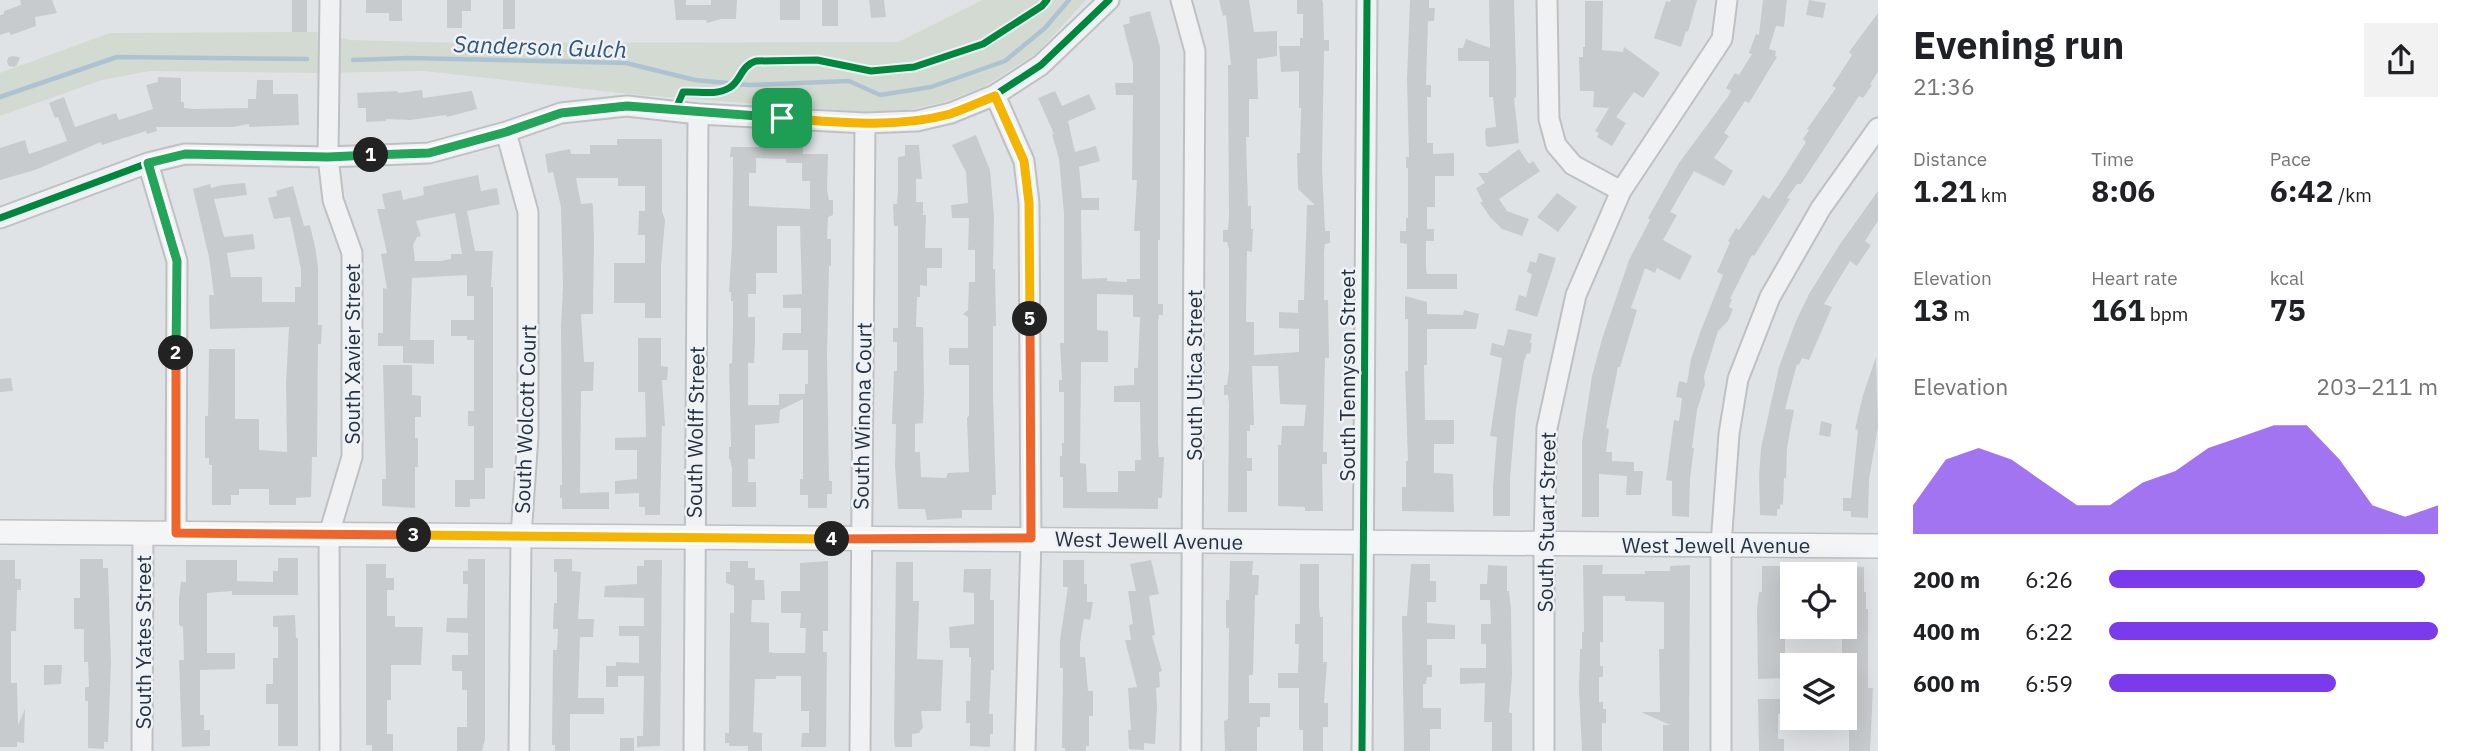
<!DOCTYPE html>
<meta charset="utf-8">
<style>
:root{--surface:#fff;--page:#f2f2f2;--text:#202124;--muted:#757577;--accent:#7c3aed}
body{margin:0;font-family:"IBM Plex Sans",sans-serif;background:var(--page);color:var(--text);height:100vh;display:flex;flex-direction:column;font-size:26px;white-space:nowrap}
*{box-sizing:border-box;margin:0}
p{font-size:23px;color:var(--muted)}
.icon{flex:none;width:38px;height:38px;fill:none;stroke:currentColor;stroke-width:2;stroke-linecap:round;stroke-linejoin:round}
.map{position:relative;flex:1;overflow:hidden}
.sheet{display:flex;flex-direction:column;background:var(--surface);width:595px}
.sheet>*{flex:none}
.fabs{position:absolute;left:1780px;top:562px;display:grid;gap:14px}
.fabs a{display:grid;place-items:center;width:77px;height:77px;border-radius:0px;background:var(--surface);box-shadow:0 7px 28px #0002;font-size:35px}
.pin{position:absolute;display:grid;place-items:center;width:60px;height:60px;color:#fff;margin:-30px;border-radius:14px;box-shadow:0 4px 10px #0006}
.km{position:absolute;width:35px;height:35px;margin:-18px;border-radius:50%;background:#222;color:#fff;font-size:19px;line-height:35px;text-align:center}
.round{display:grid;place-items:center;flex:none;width:74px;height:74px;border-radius:0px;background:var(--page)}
.head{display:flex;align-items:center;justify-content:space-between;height:119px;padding:0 35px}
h1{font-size:38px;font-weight:800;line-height:52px}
.stats{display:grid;grid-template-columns:repeat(3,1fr);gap:10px;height:119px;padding:7px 35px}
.stats div{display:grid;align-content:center}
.stats b{font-size:30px;font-weight:800}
.stats small{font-size:19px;font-weight:400}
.stats p{font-size:19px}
.chart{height:196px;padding:14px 35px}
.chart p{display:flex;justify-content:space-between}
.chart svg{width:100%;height:126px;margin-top:7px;fill:var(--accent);opacity:.7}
ul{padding:0 35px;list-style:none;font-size:23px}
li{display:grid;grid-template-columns:112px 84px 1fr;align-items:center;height:52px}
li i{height:18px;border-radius:9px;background:var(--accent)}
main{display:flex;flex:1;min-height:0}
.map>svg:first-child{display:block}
.green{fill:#d2dad1}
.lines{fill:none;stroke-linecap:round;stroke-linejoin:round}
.stream{stroke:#aec3d2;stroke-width:4.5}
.building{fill:#c8cbce;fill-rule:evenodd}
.minor-casing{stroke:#bec1c4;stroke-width:23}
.major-casing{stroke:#bcc0c4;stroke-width:26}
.minor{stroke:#f0f1f2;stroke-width:19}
.major{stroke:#f4f5f6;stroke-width:23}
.cycleway-casing{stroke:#eef2f6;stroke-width:11}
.cycleway{stroke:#00873e;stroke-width:7}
.split-1-casing{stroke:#fff;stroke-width:14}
.split-2-casing{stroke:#fff;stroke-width:14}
.split-3-casing{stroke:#fff;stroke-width:14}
.split-4-casing{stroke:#fff;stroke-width:14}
.split-5-casing{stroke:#fff;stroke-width:14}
.split-6-casing{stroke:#fff;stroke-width:14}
.split-1{stroke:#22a559;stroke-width:9}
.split-2{stroke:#22a559;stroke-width:9}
.split-3{stroke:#f0652b;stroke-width:9}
.split-4{stroke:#f5b400;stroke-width:9}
.split-5{stroke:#f0652b;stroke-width:9}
.split-6{stroke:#f5b400;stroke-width:9}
.labels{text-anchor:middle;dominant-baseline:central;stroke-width:5;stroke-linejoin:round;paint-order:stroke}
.street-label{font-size:21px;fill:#27323f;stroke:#eef2f6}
.water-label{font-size:23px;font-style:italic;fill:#305674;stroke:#eef2f6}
</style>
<main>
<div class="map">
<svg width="1878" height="751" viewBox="0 0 1878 751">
<rect width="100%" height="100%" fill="#e0e3e6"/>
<path class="green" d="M982,0H1086L1037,53L985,86L945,102L907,110L865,112L639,95L424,71L316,73L150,71L102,80L0,116V73L110,33L318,32L349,40L465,43L898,42Z"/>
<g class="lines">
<path class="stream" d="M353,60L409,58L626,63L695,80L749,85L849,81L880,95L931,87L1005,61L1045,28L1069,0
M0,97L117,57L307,59"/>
</g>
<path class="building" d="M20,0H52L57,13L35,17L36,26L11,35L9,32L0,35V15L4,14V11L21,5Z
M292,0H307V32H292Z
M366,0H402V21H389V13H366Z
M447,0H471V11H462V28H447Z
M503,0H515V29H503Z
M674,0H686V5H711V0H737L736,19H721L707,23L706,20H676Z
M780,0H800V20H780Z
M822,0H838V26H822Z
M869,0H884L886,17L871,18Z
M1219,0H1249L1254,32L1277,31V56L1257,59L1258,99H1249V137H1246L1248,206H1251V229H1253L1252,252L1247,251L1246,322H1254V355L1299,352V329L1279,328V312L1298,313V300H1304L1307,205H1315L1298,189L1297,153H1300L1301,108H1299V71L1281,72L1279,46H1300V38H1303V14H1297V0H1322L1323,2L1324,40H1329V51H1324L1322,168L1325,231H1330V243L1325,244L1324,252V300H1328L1329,358H1325L1323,452H1327V464H1322L1323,511H1305V507L1278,506V445H1281L1282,426H1304L1306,405L1280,404L1278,366H1252L1254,425H1250V431H1247V458H1252V471H1247V512H1228L1229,404L1228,395H1224V385H1227L1229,370V249L1227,242H1223V230H1228L1229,217L1228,65H1231L1226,15L1223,16Z
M1410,0H1429V8H1435L1434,21H1428L1426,85H1431V97H1427V143H1433V154L1454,153V176H1435V207H1427V229H1434V241H1426V269L1427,274H1457V289H1407V244L1400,243V231H1406V218H1408V168H1406V157H1409L1407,80Z
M1489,0H1514L1516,68V98H1514L1519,143L1490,147L1486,146L1485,131L1486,128L1496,127L1493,97H1489V61H1458V48H1463L1466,39L1490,48Z
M1671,0H1697L1688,32L1686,31L1681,47L1654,38L1666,1L1670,2Z
M1763,0H1787L1784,27L1776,26L1769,49L1776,51L1775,56L1777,57L1749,103L1745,101L1724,133L1729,136L1714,158L1733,171L1724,186L1694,171L1670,212L1677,215L1663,240L1692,256L1680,280L1657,268L1655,273L1645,268L1631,308L1637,310L1620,367H1618L1606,428L1609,429L1606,452H1612V461L1634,462V471H1643L1641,495H1626L1627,476L1599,474V517H1582V442L1592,376L1602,339L1629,260L1650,220L1648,218L1679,163L1727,98L1731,91L1726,88L1735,73L1739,75L1752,54L1749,53L1756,34L1759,35Z
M1809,0L1826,3L1823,18L1806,15Z
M1585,1H1603L1602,50L1623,52L1624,47L1660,73L1643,98L1634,92L1616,117L1626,123L1612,146L1597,137L1599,133L1595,131L1609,108L1593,107L1594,91H1580L1579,57H1583V47H1585Z
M1150,11L1160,47V240H1158V304H1163V315H1159L1158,322V443L1159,457H1164L1162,498H1158V509L1063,508V477H1060V456H1062V443H1064V392H1059V380H1062L1060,343H1064V213L1059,159L1052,134H1054L1038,98L1055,91L1062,106L1089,94L1096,109L1068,121L1075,152L1096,146L1100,161L1079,167L1082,198H1099V210H1081L1082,279L1107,278V281L1127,282V279H1140V231H1134L1137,180H1132L1133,95H1116L1115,83H1133V64L1123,25L1130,23L1129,17ZM1097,294L1133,295V317H1140L1138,368H1134V385L1114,386V402H1140L1141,460H1135V471H1118V492H1087L1086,464L1080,463L1081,362H1108V331L1097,330Z
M1878,13V72L1870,84L1872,85L1863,98L1859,96L1801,184H1797L1787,198L1790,199L1754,256L1752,255L1730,299H1732L1729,307L1733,309L1728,321L1718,331L1704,376L1705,384L1697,410L1692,448H1694L1690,478L1689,517L1672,516V481L1666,480L1674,420L1679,421L1682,398L1676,397L1679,381L1687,383L1691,359L1701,330L1723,275L1717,272L1730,242L1728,241L1736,228L1739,230L1763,195L1769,199L1782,180L1806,142L1803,139L1809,130L1807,129L1836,88L1832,86L1852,55L1849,52Z
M12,56L20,57L17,65L14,67L9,66L7,62L8,58Z
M158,77L181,78V102H184V108L194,109L248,108V99H256L257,80H273V94H298L299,125L249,127V124L233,127H156L157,131L147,134L146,131L102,145L101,142L35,170L0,180V148L25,140L29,154L67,141L58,117L55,118L49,103L64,97L75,127L116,113L119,120L153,109L146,85L158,82Z
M422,90L423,98L472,91L477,109L447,117L446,115L410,120L386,119V121L366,122V108H358L357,93L397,91L398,93Z
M976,135L990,170L994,216L993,269H995L996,326H993V394L996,495H992V510H962V518L927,520L925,509H898L895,465L896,424H892L894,371H897V342H893V328H898V226H894L893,204H897L898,192V157L905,156V145H919L922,179H916V202H923V215H926L925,248H942V268H927V286L920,285V297H917L916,327H923L924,393L923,423L915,424V452H920L921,477L946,478L948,473L969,472L967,418L969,415V365H949V348H968V317L963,314L968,310L969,282H975V250H968L969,218H952L951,205L968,203L966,172L952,145Z
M617,139H662V211L665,220L661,267V318H645V303H614V263H645V235H638L639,211H645V186H618V178H576L581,204L592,203L593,206L594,240L593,314H581L584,362H594L593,391H581L580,493L609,492V509H562V498H560V485H562L561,327L563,286L561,207L553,172L548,173L545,154L570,149L571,154H590V145H617Z
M763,144H803V154H828L827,190L829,200H833V215L828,217L827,239H831V266H829L827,356L829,481H832V494H827V508H808V495H800V479H803V399L780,410L779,423L755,425V459H748V482H756V507H732V468L730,459H729V447H731L729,364L732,363L733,328V301H731V292H729L732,244L733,157H730L731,147H763ZM756,158L786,159V163H802V181H810V209L749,206V173H756ZM777,226H800L802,294L783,295V308H801V333H783L782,350H808V384H805V394H779V405H748V363H754L755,341V317H748V294H756V273H777Z
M1519,149L1529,164L1533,161L1540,171L1499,199L1507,211L1529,219L1522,236L1502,229L1490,217L1480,202H1483L1476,188L1485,183L1478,173H1487Z
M478,175L481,191L497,188L500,204L467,211L475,251H493L491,287H493V468H485V499H470V507H455V480H474V426H468V411H474V340H467V336H451V320H474V296H467V275L412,278L410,340H434V364L403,363V346H378V333H383V288L387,289L381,254L387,253L377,209H385L382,194L401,190L403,200L424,195L423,187ZM455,213L462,254H451V259L441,261H415L413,245L417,237L421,236L416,221Z
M245,183L247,195L214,199L224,237L253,234L255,249L227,253L231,277H262V302H295V287H301V269L290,217L274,219L268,198L277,196L276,191L293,186L304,226L310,225L316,252L318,268V325H322L321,344H318L317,457H312L311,497L296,498V505H269V489H239V495H231V505H212V465H209V458H205V416H208L209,349H235V419H259V450L287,452L286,383L289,327L210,329L209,295H214L209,257L193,189L210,184L211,188L222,185Z
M1878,191V221L1865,241L1871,245L1857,266L1850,261L1824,304L1832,307L1809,360L1802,358L1799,365L1797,364L1785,409L1794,410L1787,448L1786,478H1784L1783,505L1780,504V509H1777V516L1760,515L1759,475L1761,448L1779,367L1796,321L1809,294L1840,244Z
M1557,193L1577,207L1558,232L1537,217Z
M1539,253L1556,258L1537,317L1515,310L1519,295L1526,297L1532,274L1527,272L1530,261L1536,263Z
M1405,296L1427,302V314L1463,315L1464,310L1479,314L1476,329H1427V365H1424L1425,420H1454V444H1434V473L1453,474L1454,512L1402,511V487H1406V461H1408L1405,371H1408V319H1405Z
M1508,329L1532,334L1530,343H1532L1530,354L1527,353L1524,361L1516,409L1510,478V516H1493V486L1497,437L1490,436L1502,358L1490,355L1492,343L1504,346Z
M638,338H661V366L668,367L667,380H662L665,426H662L660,515H645V507H639V493L615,494V481L637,479V450H615V438L646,437L645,392H638Z
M1876,357L1878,427L1869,480L1868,518L1851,517V511H1843V498H1851L1858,430L1855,429L1863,395Z
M383,365H412V395L421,396V417H415V438H418V467H415V508L382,506V479H386Z
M11,378L13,391L0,392V379Z
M1821,421L1832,424L1830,437L1819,435Z
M278,558H298V595H232V591L207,593V653H235V669L200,670V715H204V730H210V746L182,747L179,660H184L183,627L179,625V598L181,582H186V560H237V581L273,582V571H278Z
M80,559H103V568H108L111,663L108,742H104V749L88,748V701H85V687H89L88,662H84V629H74V598H80Z
M468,559H485V739L482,751H457V727H467V690H462V671H453L452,669V655H468V633L446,632L447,618H467L468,584H463V571H468Z
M554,559H572V571L581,572L578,619H594L593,637H580L578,698H604V714H570V751H555V745H552V741L553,650H557L558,629H553L554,603H557V572H554Z
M0,560H15V579H21V590H17L16,631H11V683H17L18,725L25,709L24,743L17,742V747H0Z
M644,560H662L660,746L637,747V736H643L644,676H618V687H606V666H616V662L639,663V636H619V626H644V598L604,597L605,586L637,584V566H644Z
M1063,560H1084V584H1087V602H1093L1090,620L1084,619L1080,643V657H1085L1088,691H1093V716H1089V746H1086V751H1065V748H1062L1063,668H1060V640L1068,587H1063Z
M1151,560L1159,594L1149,596L1155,635L1152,636L1162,671L1159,672L1160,687L1156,688L1157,708L1155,744L1144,743V750L1129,749L1128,730H1131L1128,688L1137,687L1125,640H1131L1129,625L1133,624L1128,591H1136L1130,564Z
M730,561H748V568H755V580H764L765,600H752L751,622L769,623V652L774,653H805L806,628H800L801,613H781V591H800V563L828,561V631H823V652H827L826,747H801L802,733H809V711H801V676H776V679H755L753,732L762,733V751H748V746H729V743H725V733H729L730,613H734V586L726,583V572H730Z
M1230,561H1253L1252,575H1259L1258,595H1255L1253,675H1249V703H1270V717H1260V727H1257V751H1225L1224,721L1228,719L1229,628H1226V600H1229Z
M896,562H913V601H919L917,659L943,660L941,711H921L923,727L919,733L912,734V747H895L894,739Z
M366,564H386V578H394V590H387V616H395V627H423L421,665H391V700H387V734H393V751H372V745H366Z
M1300,564H1319V606L1320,617H1323V662H1327L1324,703H1328V727H1323V751H1303V730H1299V688H1278V673H1298L1299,644H1295V624H1300Z
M1411,564H1430V581H1436V602H1427V623L1455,625V639H1427V665H1432V677H1427L1426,684H1423V708H1441V729H1430V751H1404L1402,616H1407Z
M1488,565L1507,566V591H1509L1511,609L1512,676L1509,713H1512V751H1492V722H1484L1485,683L1460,684V668H1486V644H1481V624H1491L1490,600H1480V584H1487Z
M1583,565H1603L1602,574H1645V571H1670V566L1690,565L1689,751H1663V725H1670L1641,712H1660L1659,649H1664V602L1625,601V596H1603V642H1600V666H1603V677H1599V702H1603V709H1606V723H1602V751H1582L1579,691L1580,649H1582V632H1584Z
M1762,566H1782L1781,583H1788L1787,601H1785V678L1758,679L1757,610L1759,592H1762Z
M1844,567H1864V592H1866V609H1868V688H1873L1870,751H1849V707H1844V665H1842V626H1848V602L1844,601Z
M964,569H991L990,600H994V670H991L989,714H993V734H990V747L970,746V723H966V701H970L971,657H969V648H950L949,627L974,624V593L963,592Z
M295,615L296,638H298V746H278V704H266V684H273V658H278V627H273V616Z
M44,665H62L61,684L44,685Z
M1758,699H1784V714H1778V739H1784V751H1759Z
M620,738H634V751H620Z"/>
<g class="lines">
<g class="minor-casing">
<path id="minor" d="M1181,0L1195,51L1191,751
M1547,0L1549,119L1556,145L1573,165L1621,191
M995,95L1024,161L1029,203L1031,539L1025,751
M506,132L528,212V436L521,536L519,751
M148,163L177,261L176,533
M0,218L148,163L185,154L328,157L429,153L506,132L561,113L627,106L698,114L865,123L917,121L951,113L995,95L1041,65L1109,0
M142,751L143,533
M330,751L329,534L352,457V253L333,200L328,157L330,0
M694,751L698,114
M860,751L865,123
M1362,751L1367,0
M1544,751V543L1547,428L1576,295L1621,191L1722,39L1727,0
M1721,751V545L1729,434L1738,379L1770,297L1821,208L1878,128"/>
</g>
<g class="major-casing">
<path id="major" d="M0,532L1878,546"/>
</g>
<use href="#minor" class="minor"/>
<use href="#major" class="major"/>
<g class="cycleway-casing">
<path id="cycleway" d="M675,111L683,92C698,91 715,96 729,88C741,82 740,66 756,61L817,60L871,71L914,67L983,44L1042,6L1047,0
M0,218L148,163L185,154L328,157L429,153L506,132L561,113L627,106L698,114L865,123L917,121L951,113L995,95L1041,65L1109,0
M1362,751L1367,0"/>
</g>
<use href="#cycleway" class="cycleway"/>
</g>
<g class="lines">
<g class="split-1-casing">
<path id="split-1" d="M371,155L429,153L506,132L561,113L627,106L782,118"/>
</g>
<g class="split-2-casing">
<path id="split-2" d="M176,353L177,261L148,163L185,154L328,157L371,155"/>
</g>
<g class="split-3-casing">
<path id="split-3" d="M176,353V533L414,535"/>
</g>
<g class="split-4-casing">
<path id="split-4" d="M414,535L832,539"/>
</g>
<g class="split-5-casing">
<path id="split-5" d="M832,539L1031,538L1030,319"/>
</g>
<g class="split-6-casing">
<path id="split-6" d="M782,118C837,122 895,129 950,114C965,109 980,102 995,96L1024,161L1029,203L1030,319"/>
</g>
<use href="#split-1" class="split-1"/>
<use href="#split-2" class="split-2"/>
<use href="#split-3" class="split-3"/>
<use href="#split-4" class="split-4"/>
<use href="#split-5" class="split-5"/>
<use href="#split-6" class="split-6"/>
</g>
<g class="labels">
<g class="street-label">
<text transform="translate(352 354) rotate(-90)">South Xavier Street</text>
<text transform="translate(1194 375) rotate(-90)">South Utica Street</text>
<text transform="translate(1347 375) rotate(-90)">South Tennyson Street</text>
<text transform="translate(862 416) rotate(-89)">South Winona Court</text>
<text transform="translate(525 419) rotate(-88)">South Wolcott Court</text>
<text transform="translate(695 432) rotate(-89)">South Wolff Street</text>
<text transform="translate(1546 522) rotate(-89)">South Stuart Street</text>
<text transform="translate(1149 540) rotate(1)">West Jewell Avenue</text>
<text x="1716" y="545">West Jewell Avenue</text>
<text transform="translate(143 642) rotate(-90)">South Yates Street</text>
</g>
<g class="water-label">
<text transform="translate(540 46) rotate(2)">Sanderson Gulch</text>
</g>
</g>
</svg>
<div class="fabs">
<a><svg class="icon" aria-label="locate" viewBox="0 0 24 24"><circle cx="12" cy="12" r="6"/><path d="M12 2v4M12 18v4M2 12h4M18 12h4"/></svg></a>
<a><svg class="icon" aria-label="layers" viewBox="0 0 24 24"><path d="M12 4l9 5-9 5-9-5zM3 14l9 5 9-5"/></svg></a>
</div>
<div class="pin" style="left:782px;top:118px;background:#1e9e55"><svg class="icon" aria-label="arrive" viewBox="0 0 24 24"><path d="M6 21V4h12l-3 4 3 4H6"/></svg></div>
<b class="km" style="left:371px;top:155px">1</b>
<b class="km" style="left:176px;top:353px">2</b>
<b class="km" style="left:414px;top:535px">3</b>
<b class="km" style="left:832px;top:539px">4</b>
<b class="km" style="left:1030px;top:319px">5</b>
</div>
<section class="sheet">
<div class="head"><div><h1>Evening run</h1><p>21:36</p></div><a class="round"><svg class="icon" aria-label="share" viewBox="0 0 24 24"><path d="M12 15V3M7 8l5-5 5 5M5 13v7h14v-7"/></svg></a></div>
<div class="stats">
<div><p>Distance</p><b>1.21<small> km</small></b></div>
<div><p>Time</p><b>8:06</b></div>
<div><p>Pace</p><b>6:42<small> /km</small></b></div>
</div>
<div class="stats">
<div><p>Elevation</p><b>13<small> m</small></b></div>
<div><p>Heart rate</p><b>161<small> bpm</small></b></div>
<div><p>kcal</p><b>75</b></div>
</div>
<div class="chart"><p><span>Elevation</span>203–211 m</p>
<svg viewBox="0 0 160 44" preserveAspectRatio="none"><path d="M0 44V34L10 18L20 14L30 18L40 26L50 34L60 34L70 26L80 22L90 14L100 10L110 6L120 6L130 18L140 34L150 38L160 34V44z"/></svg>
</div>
<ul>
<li><b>200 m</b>6:26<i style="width:96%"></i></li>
<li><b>400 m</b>6:22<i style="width:100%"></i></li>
<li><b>600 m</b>6:59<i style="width:69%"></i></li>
</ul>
</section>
</main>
